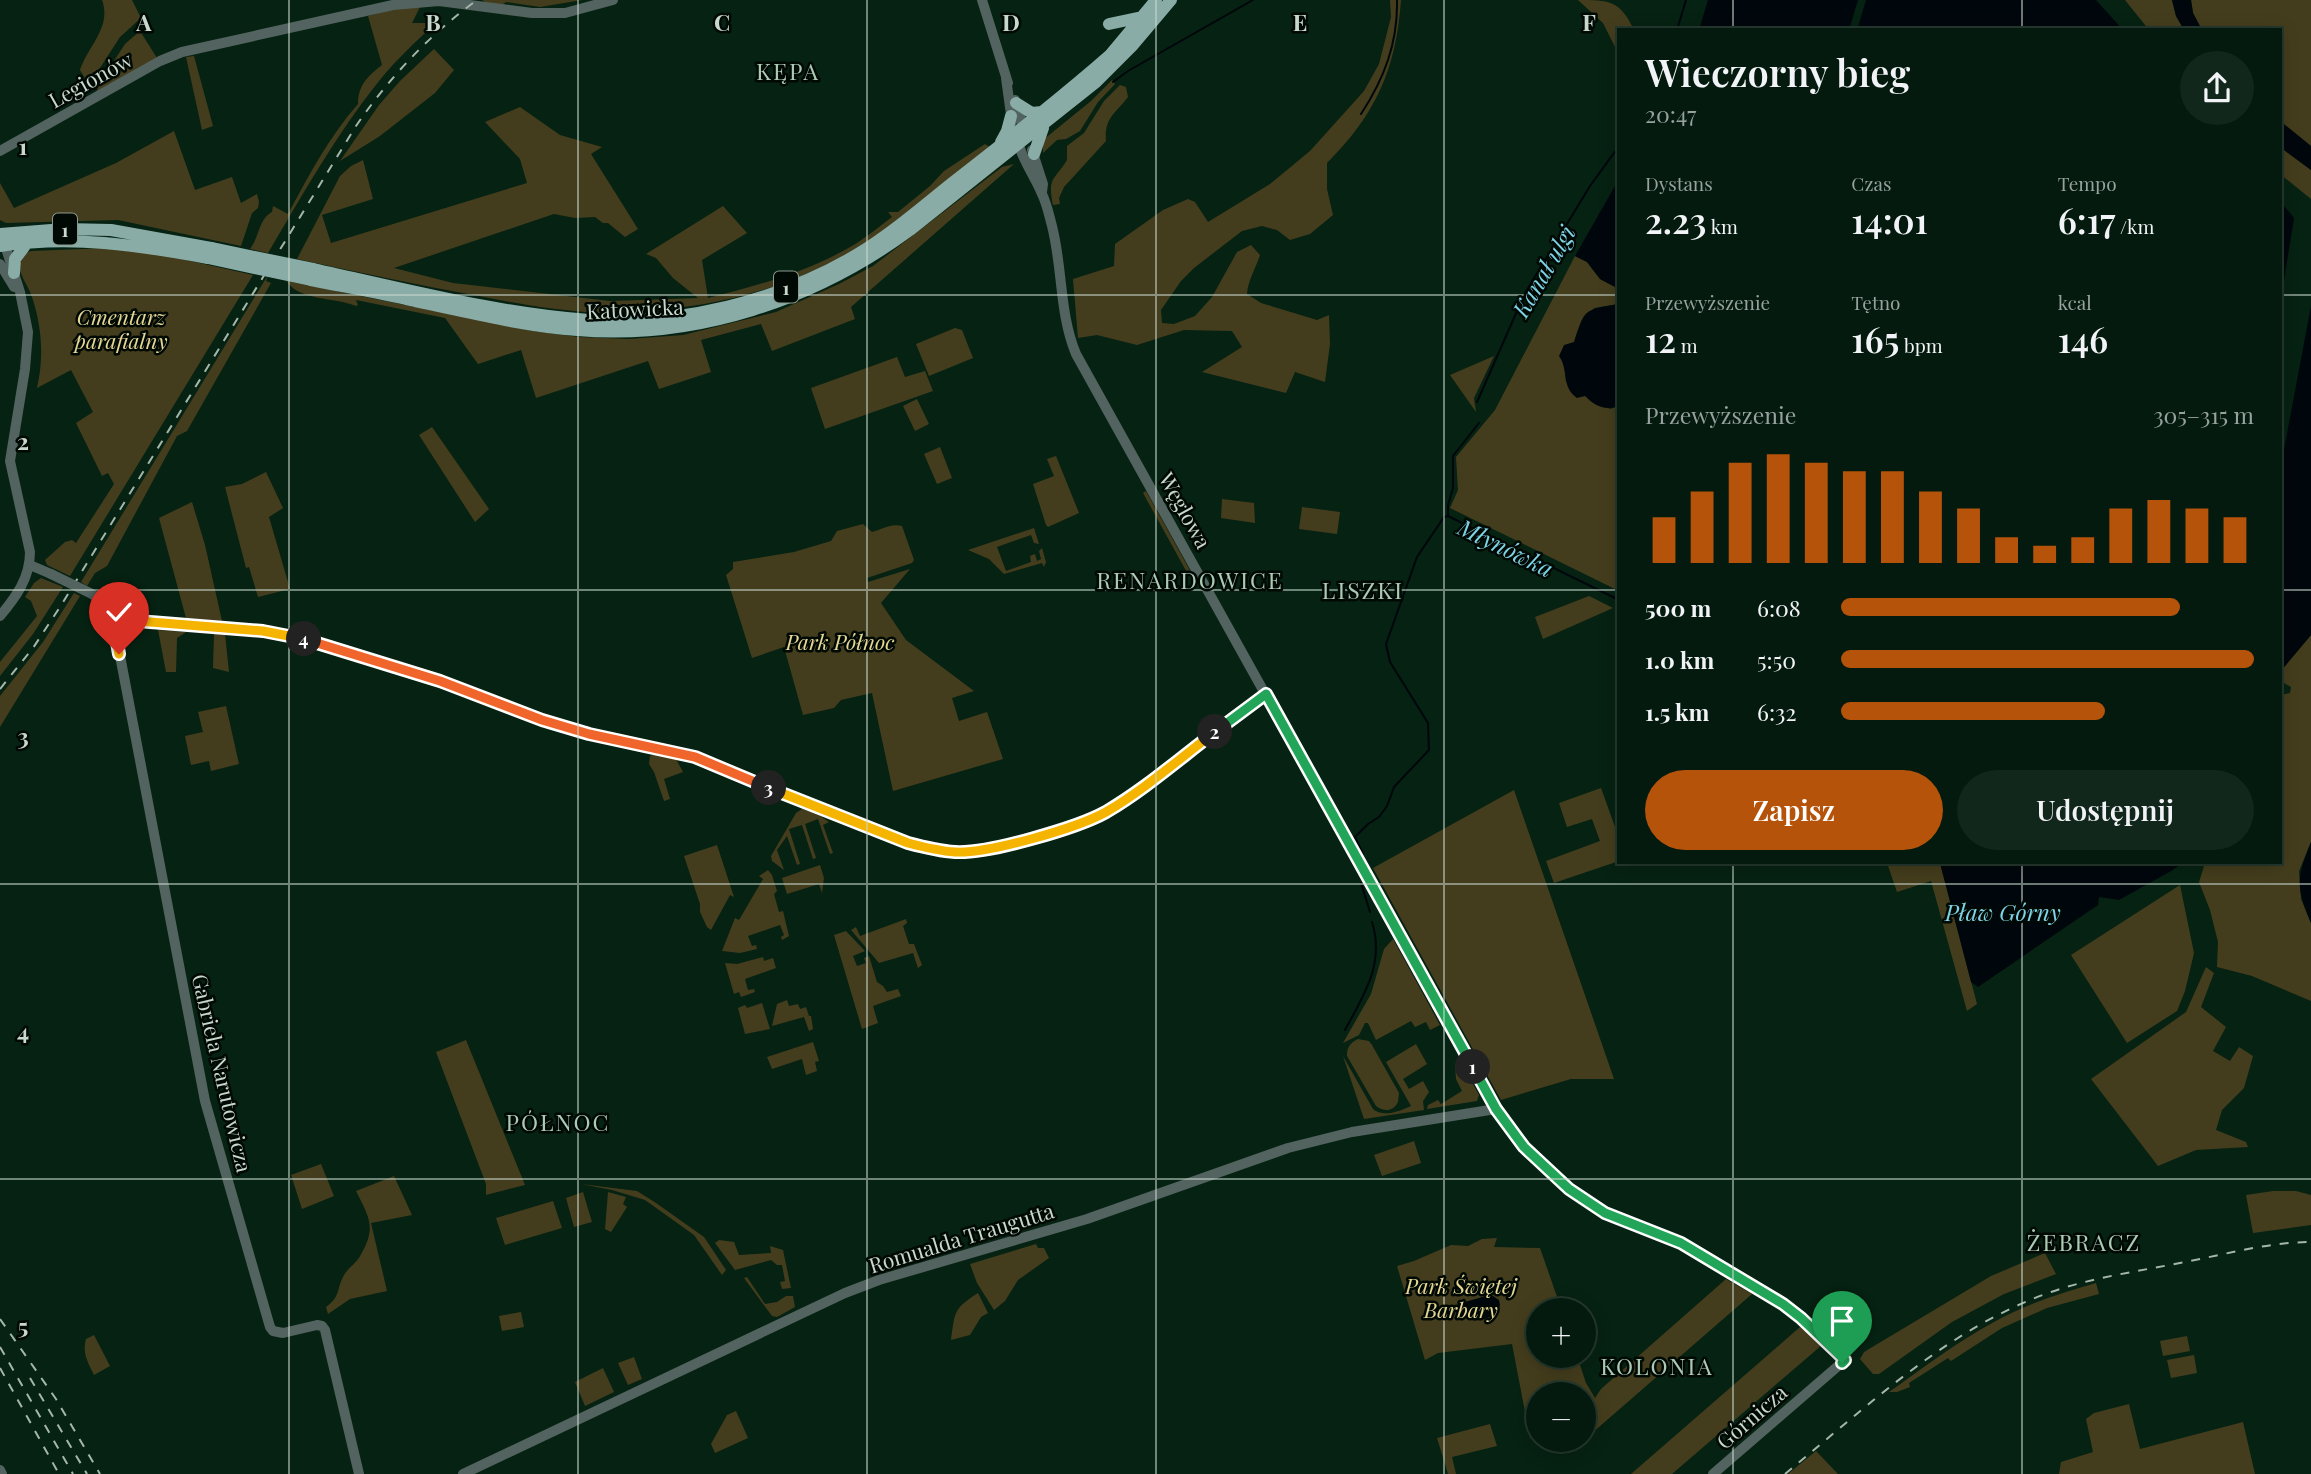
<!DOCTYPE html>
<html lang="pl">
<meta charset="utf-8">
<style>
:root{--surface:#041a0e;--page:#12271c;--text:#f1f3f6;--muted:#97a19e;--line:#25382e;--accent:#b45309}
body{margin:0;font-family:"Playfair Display",serif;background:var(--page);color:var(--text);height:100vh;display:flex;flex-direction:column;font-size:26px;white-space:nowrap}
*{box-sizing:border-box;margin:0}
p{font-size:23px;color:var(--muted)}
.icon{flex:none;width:38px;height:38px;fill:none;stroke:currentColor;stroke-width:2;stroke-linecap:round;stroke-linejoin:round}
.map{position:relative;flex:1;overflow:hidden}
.drawer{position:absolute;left:1617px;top:28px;width:665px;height:836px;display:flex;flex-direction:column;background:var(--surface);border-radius:0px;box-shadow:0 4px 18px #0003,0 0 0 2px var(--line)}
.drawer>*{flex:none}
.tools{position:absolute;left:1526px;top:1298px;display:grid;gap:14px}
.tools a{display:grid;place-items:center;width:70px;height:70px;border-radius:50%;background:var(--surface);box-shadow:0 4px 18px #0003,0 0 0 2px var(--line);font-size:35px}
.pin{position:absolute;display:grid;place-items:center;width:60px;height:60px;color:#fff;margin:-72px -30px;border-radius:50% 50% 50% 0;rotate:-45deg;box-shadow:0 0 7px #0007}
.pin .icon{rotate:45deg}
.km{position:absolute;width:35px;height:35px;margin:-18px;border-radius:50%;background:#222;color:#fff;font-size:19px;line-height:35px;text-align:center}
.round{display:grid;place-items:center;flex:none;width:74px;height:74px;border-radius:37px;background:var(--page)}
.summary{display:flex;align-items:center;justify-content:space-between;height:119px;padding:0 28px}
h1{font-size:38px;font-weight:600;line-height:52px}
.stats{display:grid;grid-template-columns:repeat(3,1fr);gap:10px;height:119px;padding:7px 28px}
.stats div{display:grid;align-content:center}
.stats b{font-size:35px;font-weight:600}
.stats small{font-size:19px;font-weight:400}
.stats p{font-size:19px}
.chart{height:196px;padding:14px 28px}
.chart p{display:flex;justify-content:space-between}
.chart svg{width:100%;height:126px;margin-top:7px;stroke:var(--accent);stroke-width:6}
.button{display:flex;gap:14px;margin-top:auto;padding:14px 28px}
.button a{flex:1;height:80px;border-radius:42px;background:var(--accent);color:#fff;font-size:28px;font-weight:600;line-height:80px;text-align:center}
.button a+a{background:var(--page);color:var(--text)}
ul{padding:0 28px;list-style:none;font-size:23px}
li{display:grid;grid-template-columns:112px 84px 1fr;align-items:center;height:52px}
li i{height:18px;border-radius:9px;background:var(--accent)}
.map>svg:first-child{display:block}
.green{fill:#443d1d}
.water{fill:#00070c}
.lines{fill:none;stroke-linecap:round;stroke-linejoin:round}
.stream{stroke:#00070c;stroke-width:2}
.minor{stroke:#526360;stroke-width:10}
.major{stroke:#89aca7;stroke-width:12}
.rail{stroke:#a5b7aa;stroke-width:2;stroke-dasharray:9 9;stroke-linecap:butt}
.minor-bridge{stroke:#526360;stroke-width:10}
.major-bridge{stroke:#89aca7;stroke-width:12}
.split-1-casing{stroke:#fff;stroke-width:14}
.split-2-casing{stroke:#fff;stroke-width:14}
.split-3-casing{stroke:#fff;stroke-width:14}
.split-4-casing{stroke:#fff;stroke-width:14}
.split-5-casing{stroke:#fff;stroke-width:14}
.split-1{stroke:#22a559;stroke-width:9}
.split-2{stroke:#22a559;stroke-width:9}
.split-3{stroke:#f5b400;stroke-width:9}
.split-4{stroke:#f0652b;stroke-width:9}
.split-5{stroke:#f5b400;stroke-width:9}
.grid{fill:none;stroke:#c8d8cc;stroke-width:2;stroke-opacity:0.55}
.labels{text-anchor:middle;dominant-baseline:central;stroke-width:5;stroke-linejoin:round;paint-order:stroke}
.shield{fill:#010904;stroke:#8c9a90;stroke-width:2}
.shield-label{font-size:19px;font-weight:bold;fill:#c8d8cc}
.street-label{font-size:21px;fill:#c8d8cc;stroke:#010904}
.park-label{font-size:21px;font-style:italic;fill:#e6d794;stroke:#010904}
.neighbourhood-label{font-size:23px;letter-spacing:2px;fill:#abcbb5;stroke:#010904}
.water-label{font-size:23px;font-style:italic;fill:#7ed3e7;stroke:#010904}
.grid-label{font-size:23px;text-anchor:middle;font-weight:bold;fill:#c8d8cc;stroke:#010904;stroke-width:5;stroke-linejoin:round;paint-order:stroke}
</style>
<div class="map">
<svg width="2311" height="1474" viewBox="0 0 2311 1474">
<rect width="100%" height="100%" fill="#062212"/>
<path class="green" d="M102,0H132L141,18L120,37L89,85L80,70C88,46 112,27 102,0Z
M484,0H582L540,7L506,2L501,6L482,1Z
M1390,0H1401C1396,69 1376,114 1327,163V189L1333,215L1310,234L1290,240L1277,230L1262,226L1242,231L1194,268L1181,281L1161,310L1162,323L1174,324L1195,316L1212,297L1237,252L1251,245L1260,255C1256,268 1248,280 1247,294L1261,303L1317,320L1329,315L1330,344L1325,382L1295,372L1286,393L1202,372L1242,347L1232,331L1184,330L1137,345L1097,335L1078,338L1073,279L1114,266L1115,244L1163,210L1188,199L1195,202L1208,222L1270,184L1310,151L1364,91L1379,64L1391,17Z
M1578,0C1609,0 1620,0 1634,30H1619V62L1616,49L1603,23Z
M2125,0H2172L2176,16L2184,30H2149Z
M2191,0H2311V146L2280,121V30H2202L2193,13Z
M421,5L412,23H436C416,41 396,60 379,81C337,133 303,194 268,253L250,249C260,236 258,220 272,212L273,206L288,214C309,175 329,137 358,104C358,85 368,76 382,65L368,16L394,9Z
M140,31L157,58L97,92L98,85L125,44Z
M434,49L454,70L435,93L380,136L340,161L379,105L400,81Z
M194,56L213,126L202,130L186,57Z
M1112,80L1115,84L1098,102L1080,131L1066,139L1057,140L1043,153V140L1091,101Z
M1120,85L1126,87L1128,97C1115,114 1104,118 1106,141L1064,187L1059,198L1060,204L1053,205C1047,177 1055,180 1067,160V146L1084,133L1104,101Z
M520,107L560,135L602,147L591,154L638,229L625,237L608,223H603L595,217L575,218L554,214L394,268L453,283L610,301L698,298L673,278L656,258L646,254L723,206L747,233L702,260L708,298C760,285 811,271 857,243C869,235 880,226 892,217L888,212H898L930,186L944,171L985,144L990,147C941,184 895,228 841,257C778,291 713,307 642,311C628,311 614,313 600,313C559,311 519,304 479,296C418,285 357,272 297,259L340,176L351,166L363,160L373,199L322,215L331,243L527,183L520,159L485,122Z
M174,131L195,190L232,177L241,203L257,194L259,202L258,208L252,213L241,246L118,220L6,223L0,220V183L14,208L116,163Z
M2280,147L2311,170V199L2280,174Z
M1014,164L851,307L855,319L772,351L761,324L701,340L711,372L659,389L648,361L536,398L521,350L478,364L445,318L356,300L358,305L356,306C335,297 298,301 287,281L533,331L579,337L629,339L683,335L776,312L839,284L873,266L1002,167Z
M108,248L164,255L253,275L70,576L47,565L45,560L65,542L72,540L76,543L114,484L108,473L102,476L76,423L93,412L71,370L37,388C44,357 42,327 32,297C29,287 17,272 19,261C21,255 25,253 31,251Z
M1575,256L1587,262L1600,279L1619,289V304L1594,308L1564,362L1566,382L1610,409L1619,406V591L1450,508L1458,490L1456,457L1495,410Z
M268,275L266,281L271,283L187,431L177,436L107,566L95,573L87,586L81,582Z
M955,328L962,330L973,358L929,376L916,344Z
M1494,356L1474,398L1476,412L1450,375Z
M897,357L905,377L925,371L933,391L825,429L811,388Z
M917,399L929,424L915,431L903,406Z
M432,427L489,509L475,522L419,435Z
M940,447L952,478L937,484L924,454Z
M1056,456L1079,513L1048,527L1046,525L1033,484L1054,476L1047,459Z
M266,472L283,508L269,517L290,589L258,597L249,567L246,568L225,487L242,484Z
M1146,491L1198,585L1195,587L1143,493Z
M1222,499L1254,503L1255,523L1221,518Z
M192,502L205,545L222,621L186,618L159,518Z
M1302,507L1340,512L1337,534L1299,529Z
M863,524L872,532C883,529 891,523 902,526L914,560L912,563L867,578L868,582L910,569L881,603L906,640L974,691L952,698L959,721L987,712L1003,759L893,791L872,693L841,700L834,708L803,715L784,647L752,658L726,575L733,569V562L794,552L831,541L837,531Z
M1034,528L1039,544L1034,543L1031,535L997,547L1006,571L1031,562L1030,556L1035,554L1037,561L1041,559L1039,551L1042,548L1046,562L1044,567L1042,563L1004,574L989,559L968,550Z
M41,578L63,587L33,634L0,676V662L37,616L31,601L25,597L34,583Z
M74,593L80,596L0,727V696L43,642Z
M1589,596L1613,608L1543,639L1535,617Z
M158,630L186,632L177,638L176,672H166Z
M214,634H225L229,672L213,668Z
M2311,635V842L2299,871L2301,899L2311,923V1001L2252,976L2217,967L2218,942L2210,910L2199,882L2205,863H2280V695L2290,693L2291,687L2280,681V672Z
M226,706L239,764L211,771L209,761L191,765L185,736L203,732L198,712Z
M655,754L676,759L683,772L664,779L670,799L664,801L654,772L649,764L650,756Z
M1601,788L1619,838V861L1554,883L1546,861L1600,841L1592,819L1567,827L1559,803Z
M1514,790L1614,1079H1571L1501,1100L1373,868Z
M802,809L816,813L829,822L823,825L833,853L830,854L818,819L805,824L816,858L813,859L802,825L789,829L800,864L797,865L787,836L777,850L784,870L772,861L771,856L796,813Z
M717,845L734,897L730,895L711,930L707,927L700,912V904L684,856Z
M1887,863H1940L1977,1004L1967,1011L1931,881L1897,892Z
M820,865L824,878L822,893L819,884L787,894L782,878Z
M768,870L772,875L777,891L774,894L779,912L783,911L789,936L782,940L781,937L784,935L780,925L748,936L752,946L756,945L757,949L740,953L722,951L735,918L739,920L763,879L759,876Z
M2180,885L2194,953L2185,991L2177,1011L2127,1043L2071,955Z
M906,919L907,923L903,926L909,944H914L922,965L918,968L913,953L879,963L851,930L856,927L860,936Z
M846,931L865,951L853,956L857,966L866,963L864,958L869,956L877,982L883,986L887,992L898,989L901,996L873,1006L878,1023L862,1029L834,935Z
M1393,939L1440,1025L1430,1030L1426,1022L1415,1027L1411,1021L1376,1040L1368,1023H1365L1359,1035L1343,1043L1371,994L1384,949Z
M763,957L764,961L773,958L776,968L745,979L748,990L754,989L755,992L741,997L739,992L734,994L725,963L737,964Z
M2206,967L2214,973L2201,1007L2226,1027L2213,1051L2230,1061L2239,1047L2253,1056L2244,1088L2222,1110L2216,1130L2246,1142L2248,1147L2196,1150L2158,1166L2091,1079L2186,1012Z
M787,1000L789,1006L798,1004L800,1009L806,1007L809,1016H811L813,1029L809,1031L804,1017L772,1026L777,1004Z
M762,1003L770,1029L745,1034L738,1008L745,1005L747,1008Z
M1358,1039L1369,1041L1372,1045L1399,1093L1398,1102C1393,1112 1384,1112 1376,1106L1347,1056C1347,1047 1350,1043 1358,1039Z
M466,1040L525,1185L486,1195V1184L436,1052Z
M813,1042L819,1061L815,1062L817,1071L806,1075L802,1059L772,1069L767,1057Z
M1416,1044L1427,1064L1403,1079L1409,1089L1423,1081L1429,1092L1423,1101L1424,1110L1364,1119L1343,1056L1373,1109C1383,1118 1400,1111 1411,1106L1386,1062Z
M1460,1061L1479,1095L1477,1101L1427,1109L1428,1105L1438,1100L1441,1104L1462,1091L1456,1079L1455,1064Z
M1414,1141L1421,1163L1382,1176L1374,1155Z
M321,1164L334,1196L302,1209L291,1175Z
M394,1176L412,1215L371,1223L387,1291L350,1299L328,1314L326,1307C341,1296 336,1290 344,1275C348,1268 355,1264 359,1258C377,1228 370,1219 356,1191Z
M581,1184L637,1191L656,1203L704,1237L726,1270L722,1275L694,1235L645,1200L612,1190Z
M2273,1191H2296L2311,1195V1225L2253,1233L2246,1195Z
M583,1192L592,1222L574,1227L566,1198Z
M608,1192L626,1197L623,1204L627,1207L611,1232L605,1229Z
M553,1201L562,1228L505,1245L496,1218Z
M1497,1238L1494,1247L1540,1248L1562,1311H1538V1356H1577L1586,1383L1595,1398L1601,1389L1726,1279L1752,1294L1584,1440V1395H1538V1436L1530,1438L1512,1344L1438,1353L1425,1360L1397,1266L1414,1261L1451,1245L1468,1246L1482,1239Z
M719,1240L734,1242L739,1255L771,1253L770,1246L783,1250L791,1288L782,1289L780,1282L785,1281L782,1265H777L771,1260L735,1270L715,1243Z
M1036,1244L1038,1248H1044L1049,1258L1018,1280L1005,1301L994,1310L977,1283L970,1264Z
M2045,1253L2056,1274L2004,1294L1952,1322L1879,1374H1873L1860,1359L1864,1352L1991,1276Z
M747,1277L765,1304L777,1302L786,1296H793L795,1307L777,1317L772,1316L744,1278Z
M2096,1283L2099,1294L2047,1308L2002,1328L1951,1361L1948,1358L1909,1383L1910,1387L1897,1392H1889C1923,1368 1957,1342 1994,1322C2026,1304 2061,1293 2096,1283Z
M978,1293L988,1313L981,1317L970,1335L951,1340C955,1312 953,1309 978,1293Z
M521,1312L524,1327L502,1331L499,1316Z
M1800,1327L1822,1345L1672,1474H1631Z
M94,1335L110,1366L94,1375C88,1362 82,1354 86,1339Z
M2187,1336L2190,1351L2163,1356L2160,1341Z
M2194,1355L2197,1373L2171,1378L2167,1360Z
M634,1357L642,1379L628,1385L618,1363Z
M603,1368L614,1392L585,1406L575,1382Z
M2129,1404L2140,1449L2243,1422L2255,1474H2059L2061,1462L2093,1452L2086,1419L2094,1413Z
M736,1411L748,1438L715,1453L711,1444L727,1415Z
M1490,1424L1497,1446L1452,1457L1456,1474H1448L1437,1438Z
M1816,1451L1838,1474H1788Z"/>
<path class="water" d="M1708,0H1858L1849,30H1699Z
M1866,0H2096L2123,30H1857Z
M2172,0H2191L2193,13L2202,30H2184L2176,16Z
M2280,121L2311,146V170L2280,147Z
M1619,179V289L1600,279L1587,262L1575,256Z
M2280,201L2294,218L2280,305Z
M1619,304V406C1604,411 1595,406 1585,396L1577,398C1561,387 1569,370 1559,356L1564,345L1574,342C1585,308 1584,310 1619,304Z
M2311,306V635L2280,672V471Z
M2311,842V923C2296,887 2296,879 2311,842Z
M1940,863H2183L2171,871L2119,900L2099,897L2098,905L1978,987L1971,982Z
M1486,1296H1493L1499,1300L1500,1305L1497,1313C1483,1322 1460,1327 1461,1303Z"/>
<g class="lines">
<path class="stream" d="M1677,30L1686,0
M1113,82L1128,71L1253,0
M1361,114C1384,79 1398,43 1397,0
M1477,402L1525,293L1590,186L1619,146
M1448,515V505L1453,488V456L1479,423
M1363,854L1355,837L1368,824L1379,817L1387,806L1394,787L1429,750L1428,723L1390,662L1386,644L1417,557L1444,517L1448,516L1619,600
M1361,883L1370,912
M1345,1030C1364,995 1385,963 1372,922"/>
<path class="minor" d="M982,0L1008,83
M1006,78L1012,122
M1015,100L1025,132
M1017,140C1023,161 1034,175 1042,194C1047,204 1049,215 1052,226C1063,269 1059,313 1076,354L1496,1109L1524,1147L1569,1190L1605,1213L1681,1243L1783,1304L1801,1318L1845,1360L1713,1474
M1032,150L1043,184L1042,192
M0,151L160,61L182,52L393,5L439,1L532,13H565L613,0
M0,264L14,287
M30,565L51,574
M92,594L102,601L113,619L205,1101L270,1327L273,1331L283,1333L317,1325L322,1326L325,1330L359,1474
M0,616C16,597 30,578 30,552L10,461L25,369L28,332L20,292L3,239
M113,619L263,631L310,641L440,681L542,720L589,734L695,757L887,836L929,849L956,853L981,852L1093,818L1148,783L1266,694
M0,1470L2,1474
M463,1474L845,1293L879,1280L1087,1219L1288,1148L1352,1132L1496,1109"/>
<path class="major" d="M1109,24L1142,17
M1016,103L1032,113L1042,112
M1001,142L1007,131L1011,116
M1034,154L1043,128
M0,234L64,229L111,230L211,248
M0,246C71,235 138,245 208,258
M313,269C402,288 499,314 589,320C680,325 779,301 858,254C891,234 921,208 951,184C1000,146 1048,108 1095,68L1110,55L1156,0
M14,273L15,259L27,243
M311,280C346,287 381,293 415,301C469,312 522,326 577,330C696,340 815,300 910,230L1096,82L1133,45L1171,0"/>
<path class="rail" d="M0,689L33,648L60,607L356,126C389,78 429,35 477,0
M0,1319L56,1399L100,1474
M0,1347L73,1474
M0,1368L59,1474
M30,1378L87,1474
M1785,1474C1868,1406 1948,1328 2051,1292C2094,1277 2140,1271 2185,1262C2227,1254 2269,1242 2311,1242"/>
<path class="minor-bridge" d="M51,574L92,594"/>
<path class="major-bridge" d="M211,248L313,269
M208,258L311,280"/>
</g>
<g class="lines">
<g class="split-1-casing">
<path id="split-1" d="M1473,1067L1496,1109L1524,1147L1569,1189L1605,1213L1681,1243L1783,1304L1801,1318L1845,1360L1842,1363"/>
</g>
<g class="split-2-casing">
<path id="split-2" d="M1215,732L1266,694L1473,1067"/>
</g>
<g class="split-3-casing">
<path id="split-3" d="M769,788L908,843C923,847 939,851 955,852C988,854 1077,828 1106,812C1145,789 1179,759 1215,732"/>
</g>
<g class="split-4-casing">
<path id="split-4" d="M304,639L440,681L542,720L589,734L695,757L769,788"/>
</g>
<g class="split-5-casing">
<path id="split-5" d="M119,654L113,619L263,631L304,639"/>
</g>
<use href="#split-1" class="split-1"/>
<use href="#split-2" class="split-2"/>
<use href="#split-3" class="split-3"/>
<use href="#split-4" class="split-4"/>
<use href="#split-5" class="split-5"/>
</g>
<path class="grid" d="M289,0V1474M578,0V1474M867,0V1474M1156,0V1474M1444,0V1474M1733,0V30M2022,0V30M0,295H1619M2280,295H2311M0,590H1619M2280,590H2311M1733,863V1474M2022,863V1474M0,884H2311M0,1179H2311"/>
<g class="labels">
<g class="shield">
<rect x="53" y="213.5" width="24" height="31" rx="5"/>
<rect x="774" y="271.5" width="24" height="31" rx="5"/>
</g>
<g class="shield-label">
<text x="65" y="229">1</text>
<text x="786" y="287">1</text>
</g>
<g class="street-label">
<text transform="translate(90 79) rotate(-29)">Legionów</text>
<text transform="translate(635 308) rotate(-3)">Katowicka</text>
<text transform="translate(1186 510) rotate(61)">Węglowa</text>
<text transform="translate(223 1073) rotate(77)">Gabriela Narutowicza</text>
<text transform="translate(961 1237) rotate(-17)">Romualda Traugutta</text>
<text transform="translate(1751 1416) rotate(-41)">Górnicza</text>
</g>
<g class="park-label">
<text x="121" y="316">Cmentarz<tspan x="121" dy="24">parafialny</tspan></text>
<text x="840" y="641">Park Północ</text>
<text x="1461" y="1285">Park Świętej<tspan x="1461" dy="24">Barbary</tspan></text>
</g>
<g class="neighbourhood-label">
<text x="788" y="70">KĘPA</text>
<text x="1190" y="579">RENARDOWICE</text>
<text x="1363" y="589">LISZKI</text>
<text x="558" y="1121">PÓŁNOC</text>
<text x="2084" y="1241">ŻEBRACZ</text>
<text x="1657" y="1365">KOLONIA</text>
</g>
<g class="water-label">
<text transform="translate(1543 271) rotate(-60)">Kanał ulgi</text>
<text transform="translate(1506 547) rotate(26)">Młynówka</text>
<text x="2003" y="911">Pław Górny</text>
</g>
</g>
<g class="grid-label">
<text x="144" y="31">A</text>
<text x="433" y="31">B</text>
<text x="722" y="31">C</text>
<text x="1011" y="31">D</text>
<text x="1300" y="31">E</text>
<text x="1589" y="31">F</text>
<text x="23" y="155">1</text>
<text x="23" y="450">2</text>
<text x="23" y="745">3</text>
<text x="23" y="1040">4</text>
<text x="23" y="1335">5</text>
</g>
</svg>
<div class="tools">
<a>+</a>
<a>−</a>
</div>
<div class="pin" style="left:1842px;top:1363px;background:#1e9e55"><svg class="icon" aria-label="arrive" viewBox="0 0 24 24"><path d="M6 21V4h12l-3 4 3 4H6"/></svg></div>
<div class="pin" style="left:119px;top:654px;background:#d93025"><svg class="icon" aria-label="check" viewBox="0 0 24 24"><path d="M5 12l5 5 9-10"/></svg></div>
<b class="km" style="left:1473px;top:1067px">1</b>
<b class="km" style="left:1215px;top:732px">2</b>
<b class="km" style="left:769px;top:788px">3</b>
<b class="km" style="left:304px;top:639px">4</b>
<section class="drawer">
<div class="summary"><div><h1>Wieczorny bieg</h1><p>20:47</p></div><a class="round"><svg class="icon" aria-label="share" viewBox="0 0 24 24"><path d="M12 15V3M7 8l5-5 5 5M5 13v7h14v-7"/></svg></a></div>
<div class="stats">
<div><p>Dystans</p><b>2.23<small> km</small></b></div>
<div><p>Czas</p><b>14:01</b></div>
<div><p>Tempo</p><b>6:17<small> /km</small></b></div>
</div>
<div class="stats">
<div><p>Przewyższenie</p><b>12<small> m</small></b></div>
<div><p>Tętno</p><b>165<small> bpm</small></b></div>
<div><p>kcal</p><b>146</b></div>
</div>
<div class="chart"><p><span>Przewyższenie</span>305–315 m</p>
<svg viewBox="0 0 160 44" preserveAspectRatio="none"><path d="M5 44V28M15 44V19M25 44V9M35 44V6M45 44V9M55 44V12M65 44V12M75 44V19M85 44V25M95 44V35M105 44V38M115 44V35M125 44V25M135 44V22M145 44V25M155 44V28"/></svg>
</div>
<ul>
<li><b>500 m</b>6:08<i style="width:82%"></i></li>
<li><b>1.0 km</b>5:50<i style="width:100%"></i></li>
<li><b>1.5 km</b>6:32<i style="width:64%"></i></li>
</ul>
<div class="button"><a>Zapisz</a><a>Udostępnij</a></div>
</section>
</div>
